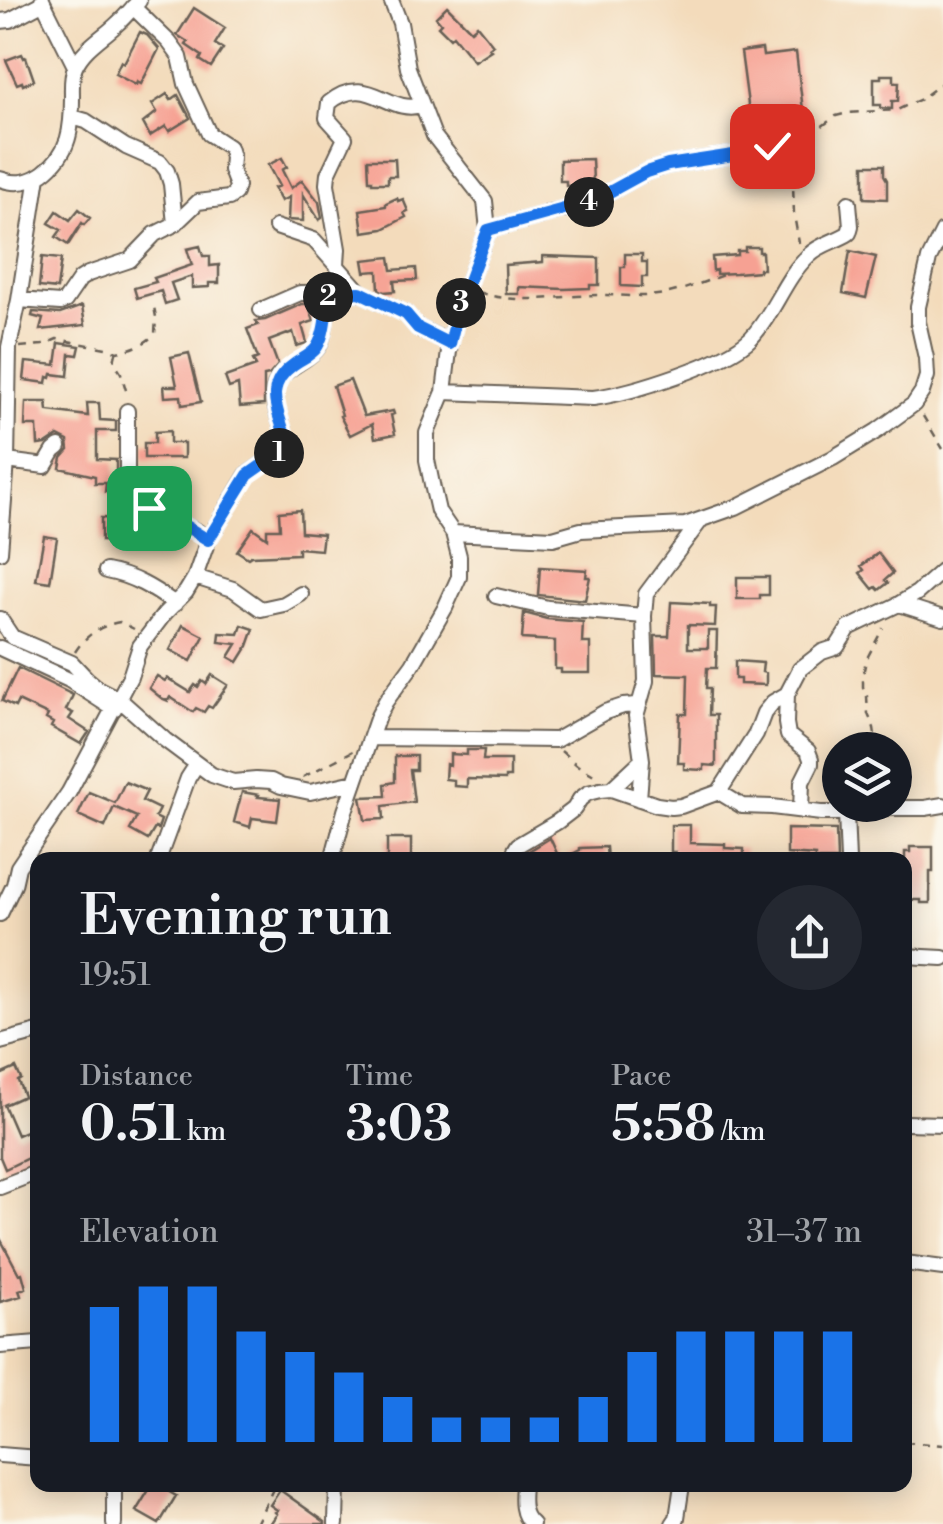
<!DOCTYPE html>
<meta charset="utf-8">
<style>
:root{--surface:#171b24;--page:#242831;--text:#f1f3f6;--muted:#9ea1a6;--accent:#1a73e8}
body{margin:0;font-family:"Libre Bodoni",serif;background:var(--page);color:var(--text);height:100vh;display:flex;flex-direction:column;font-size:38px;white-space:nowrap}
*{box-sizing:border-box;margin:0}
p{font-size:32px;color:var(--muted)}
.icon{flex:none;width:55px;height:55px;fill:none;stroke:currentColor;stroke-width:2;stroke-linecap:round;stroke-linejoin:round}
.map{position:relative;flex:1;overflow:hidden}
.sheet{position:absolute;left:30px;top:852px;width:882px;height:640px;display:flex;flex-direction:column;background:var(--surface);border-radius:20px;box-shadow:0 5px 25px #0003}
.sheet>*{flex:none}
.tools{position:absolute;left:822px;top:732px;display:grid;gap:20px}
.tools a{display:grid;place-items:center;width:90px;height:90px;border-radius:50%;background:var(--surface);box-shadow:0 5px 25px #0003;font-size:50px}
.pin{position:absolute;display:grid;place-items:center;width:85px;height:85px;color:#fff;margin:-42px;border-radius:20px;box-shadow:0 5px 15px #0006}
.km{position:absolute;width:50px;height:50px;margin:-25px;border-radius:50%;background:#222;color:#fff;font-size:28px;line-height:50px;text-align:center}
.round{display:grid;place-items:center;flex:none;width:105px;height:105px;border-radius:52px;background:var(--page)}
.summary{display:flex;align-items:center;justify-content:space-between;height:170px;padding:0 50px}
h1{font-size:55px;font-weight:600;line-height:75px}
.stats{display:grid;grid-template-columns:repeat(3,1fr);gap:15px;height:170px;padding:10px 50px}
.stats div{display:grid;align-content:center}
.stats b{font-size:50px;font-weight:600}
.stats small{font-size:28px;font-weight:400}
.stats p{font-size:28px}
.chart{height:280px;padding:20px 50px}
.chart p{display:flex;justify-content:space-between}
.chart svg{width:100%;height:180px;margin-top:10px;stroke:var(--accent);stroke-width:6}
.map>svg:first-child{display:block}
.building{fill:#f6a193}
.lines{fill:none;stroke-linecap:round;stroke-linejoin:round}
.minor-casing{stroke:#675f54;stroke-width:18}
.path{stroke:#675f54;stroke-width:2.5;stroke-dasharray:8 8;stroke-linecap:butt}
.minor{stroke:#fff;stroke-width:14}
.route-casing{stroke:#fff;stroke-width:20}
.route{stroke:#1a73e8;stroke-width:12}
</style>
<div class="map">
<svg width="943" height="1524" viewBox="0 0 943 1524">
<rect width="100%" height="100%" fill="#fbf7ec"/>
<filter id="ink" filterUnits="userSpaceOnUse"><feTurbulence type="fractalNoise" baseFrequency=".01" numOctaves="2"/><feDisplacementMap in="SourceGraphic" scale="20" xChannelSelector="R" yChannelSelector="G"/><feConvolveMatrix kernelMatrix="1 2 1 2 8 2 1 2 1" color-interpolation-filters="sRGB"/></filter>
<filter id="wash" filterUnits="userSpaceOnUse"><feTurbulence type="fractalNoise" baseFrequency=".0048" numOctaves="4" result="noise"/><feDisplacementMap in="SourceGraphic" scale="40" xChannelSelector="R" yChannelSelector="G"/><feGaussianBlur stdDeviation="2.25" result="paint"/><feColorMatrix in="noise" values="0 0 0 0 0 0 0 0 0 0 0 0 0 0 0 0 0 1.4 0 .05"/><feComposite in="paint" operator="in"/></filter>
<g filter="url(#wash)">
<rect width="100%" height="100%" fill="#f3dbbb"/>
<g id="blocks">
<path class="building" d="M447,6L471,30L477,25L493,45L489,48L491,50L474,61L453,35L450,38L438,26L441,23L436,17Z
M194,8L225,28L215,44L223,49L211,67L200,60L202,56L186,45L188,42L177,35Z
M140,32L147,35L159,49L141,84L137,82L136,85L115,74L121,61L124,63Z
M762,49L763,56L796,52L806,135L753,142L741,52Z
M22,54L24,58L26,57L34,80L23,85L22,82L17,84L6,60Z
M881,75H894V82H899L898,101H892V109L881,108V105H874V78H881Z
M167,94L171,100L178,95L190,118L169,131L166,126L150,136L143,123L157,112L152,104Z
M282,158L287,167L282,170L291,188L302,180L319,202L322,218L319,220L303,194V221L288,220L289,197L281,201L274,188L279,186L268,165Z
M368,159H395L396,176H388V183H372V180H369Z
M592,159L593,181H577V186H566V181H560V160Z
M864,165H884V175L887,180V199L864,198Z
M397,198L398,201L403,199L408,211L404,213L406,217L383,229L363,232L360,210L386,206V203Z
M79,209L90,218L84,225L82,223L68,245L56,237L61,230L49,223L57,211L70,220Z
M200,246L203,256H210V266L219,265V283H209V287L192,288V276L171,283L177,300L165,304L161,291L137,298L134,288L156,282L154,278L192,265L187,249Z
M745,247H759V252H762L763,269H759V271L736,273L716,274V270L713,271L712,257L737,255V251H745Z
M850,251L876,257L866,298L843,293Z
M625,254H642V262H647V277H642V287L621,286V267H625Z
M543,256L599,258V285H590V288L564,289L519,287V294H506L505,265L543,262Z
M42,257L61,259L57,289L39,287Z
M390,257L392,270L416,268L417,280L394,281L395,291L384,292L379,289L378,271L365,272L363,260Z
M302,304H308L314,321L302,325L307,343L297,346L293,332L269,341L278,365L269,375L264,376V405L240,407L238,385L229,388L225,377L256,366L253,360L258,358L247,329L258,325L256,321L265,320Z
M82,306L85,325L40,330L43,319L32,316L33,312L60,314Z
M59,343L80,346L78,355L70,354L68,376L52,374L51,378L48,377L47,383L24,380L26,362L56,365Z
M189,353L201,402L182,405L181,396L165,397L164,386H177L171,357Z
M350,380L364,416L393,411L394,414L391,415L395,434L375,438L372,424L350,435L340,416L342,415L333,386Z
M26,402H47L48,411L88,416L87,403H99L100,420L116,421V431H97V459L116,460V492H105L106,483H95V476L60,468L62,458L69,450L68,441L58,436L46,444L38,445L37,426H25Z
M170,431V443H184V458H144V443H155V432Z
M300,510L301,532L323,534L321,550L298,548V554L251,556L248,558L237,551L253,528L267,538V529H280L279,512Z
M101,518L132,519L131,532H125L124,542L101,541Z
M44,536L57,538L50,582L36,580Z
M878,553L893,573L885,580L888,583L879,590L876,587L873,589L860,573L864,570L861,566Z
M540,567L587,570L586,577H590L585,600L538,595Z
M737,577H769V595H760V599H737Z
M671,602L710,604V607H716L715,626L688,625V648H708V631H717L716,668H707L706,688H710L709,715H716V766L704,765V770L684,769V763H678L680,714H687L688,675L656,674L655,636H669Z
M524,613L547,619L583,622L582,643H590V673H561V669H555V641L522,639Z
M183,625L204,636L191,661L170,650Z
M242,625L254,629L248,646L238,662L229,657L237,644L219,642L220,633L239,634Z
M735,661L763,663L762,672L766,673V685L740,684V679H735Z
M18,668L73,695L66,710L73,713L69,719L89,732L81,744L51,727L53,723L46,719L48,715L18,701L15,707L2,701Z
M212,675L228,685L212,708L208,706L204,712L196,708L193,712L170,697L168,701L161,698L149,688L157,676L165,681L167,678L190,692L195,685L198,687L202,681L206,684Z
M467,750H484L483,760H510V777H505V780L467,779V787L454,786V780L445,779L446,764L450,765V754L467,755Z
M395,756H416V770H410L414,802L383,806L384,819L365,820L361,797L386,796L385,784L395,782Z
M125,782L147,791L142,801L159,809L155,817L161,820L158,829L155,828L148,840L130,830L137,817L114,807L105,827L78,815L89,792L115,803Z
M242,792L259,795L258,797L280,799L277,821L252,818L250,827L234,822Z
M671,825H690V843L725,844V848L744,849V860H698V855H675V852H671Z
M787,829L836,830L837,860H815V856L787,854Z
M550,838L560,860L580,850V848L606,847L607,860H526V853Z
M387,839H411V860H387Z
M910,847H933V872H930V903H921V900H909V875L905,876V852H910Z
M16,1068L21,1079L18,1081L24,1096L4,1105L17,1135L38,1126V1153L5,1169L0,1157V1075Z
M0,1238L19,1274L22,1273L26,1288L19,1290L21,1296L0,1302Z
M152,1485H158L176,1496L159,1524L136,1511Z
M280,1490L325,1522V1524H270L277,1514L275,1512L277,1510L270,1505Z"/>
</g>
</g>
<g filter="url(#ink)">
<use href="#blocks" fill-opacity="0" stroke="#675f54" stroke-width="2.5"/>
<g class="lines">
<g class="minor-casing">
<path id="minor" d="M42,0L75,66
M0,21L10,20L42,3
M72,117L86,121L126,147L160,162L167,171L171,184L175,224
M0,179C16,185 29,183 43,173C70,153 72,128 72,97C72,87 71,76 75,67C83,48 104,37 118,23C126,16 132,8 139,1
M276,227L314,240L360,292L406,314L418,328L450,343
M488,230L593,201L646,172L668,165L733,155
M337,264L338,249L327,184L328,174L345,138L327,118L329,103C368,71 389,116 421,105
M19,300L60,303L65,301L80,279L88,274L130,260L155,234L175,224L198,202L229,198L235,193L237,186L231,170L232,157L229,147L209,134L186,84L180,57L169,42L133,7
M261,310L300,293L360,292
M444,392L593,398C631,393 725,364 751,338C774,314 784,278 809,255C820,244 837,241 849,233L851,226L849,203
M127,411V500L129,504L163,512L172,520L198,532L208,540
M7,461L45,466L54,451L59,447
M453,533L553,538L581,530L685,525L736,507L833,458L877,431L914,404L922,392L927,376L926,358L918,322V307L929,259L943,231
M0,552L7,461L9,347L19,300L38,176
M106,571C133,576 153,588 175,604
M195,577L233,589L261,609L284,604L301,594
M496,596L548,608L644,616
M899,604L943,618
M0,619L12,637L72,663L87,679L99,689L119,699L165,740L212,775L233,782L256,780L271,781L281,786L310,792L355,782
M0,648L69,680L114,709
M787,694L786,723L788,735L808,751L811,759V764L802,782L801,811
M371,738L556,740L605,712L623,706L637,705
M611,789L642,760
M719,792L742,806L772,807L821,813H846L881,808H925L943,805
M639,799L642,760L636,716L646,681L644,616L646,594L701,520
M846,813L848,860
M158,860L188,778L197,764
M332,860L345,811L378,716L386,701L413,664L445,608L459,577V556L453,533L438,511L433,489L427,460V433L444,392L450,343L458,309L488,230L485,201L434,136L408,68L400,23L391,0
M515,860V850L518,845L557,822L574,809L580,799L588,793L600,790L611,789L657,805L671,807L681,806L719,792L756,734L764,713L773,702L787,694L800,669L822,652L837,647L849,628L899,604L917,593L943,570
M0,914L14,885L18,867L69,792L130,677L140,646L165,613L186,592L195,577L208,540L247,475L285,449L287,443C284,428 275,412 274,398C271,369 306,365 318,347C326,333 326,309 328,293
M905,956L943,958
M0,1042L38,1032
M905,1123L943,1124
M0,1187L38,1172
M905,1263L943,1268
M0,1346L38,1343
M0,1455L38,1458
M523,1485C522,1498 520,1515 532,1524
M114,1524V1485
M336,1524L337,1485
M673,1524L677,1518L682,1485"/>
</g>
<path class="path" d="M779,145L786,158L787,169L793,183L794,215L799,243
M748,152L806,138L836,116L848,113L897,110L921,99L943,82
M478,292C518,306 561,295 602,295C623,295 643,298 664,294C685,290 704,282 723,275
M20,347L43,345L57,339L111,349L117,352C132,349 144,345 155,334L156,317L154,307
M116,353L114,362L121,373L128,397
M923,416L943,449
M75,652C86,635 99,626 120,622L134,629
M877,750L874,728L868,714L867,696L863,687V675L866,660L883,628
M561,751L577,765L599,778
M303,777L353,751
M905,1442L943,1445
M256,1524L275,1485"/>
<use href="#minor" class="minor"/>
</g>
</g>
<g class="lines" filter="url(#ink)">
<g class="route-casing">
<path id="route" d="M149,508L163,512L208,540L248,475L285,449L287,443C280,413 261,388 293,365C301,359 312,355 317,347C326,333 326,309 328,293L360,292L406,314L418,328L450,344L458,310L488,230L593,201L646,172L668,165L733,155L772,146"/>
</g>
<use href="#route" class="route"/>
</g>
</svg>
<div class="tools">
<a><svg class="icon" aria-label="layers" viewBox="0 0 24 24"><path d="M12 4l9 5-9 5-9-5zM3 14l9 5 9-5"/></svg></a>
</div>
<div class="pin" style="left:149px;top:508px;background:#1e9e55"><svg class="icon" aria-label="arrive" viewBox="0 0 24 24"><path d="M6 21V4h12l-3 4 3 4H6"/></svg></div>
<div class="pin" style="left:772px;top:146px;background:#d93025"><svg class="icon" aria-label="check" viewBox="0 0 24 24"><path d="M5 12l5 5 9-10"/></svg></div>
<b class="km" style="left:279px;top:453px">1</b>
<b class="km" style="left:328px;top:297px">2</b>
<b class="km" style="left:461px;top:303px">3</b>
<b class="km" style="left:589px;top:202px">4</b>
<section class="sheet">
<div class="summary"><div><h1>Evening run</h1><p>19:51</p></div><a class="round"><svg class="icon" aria-label="share" viewBox="0 0 24 24"><path d="M12 15V3M7 8l5-5 5 5M5 13v7h14v-7"/></svg></a></div>
<div class="stats">
<div><p>Distance</p><b>0.51<small> km</small></b></div>
<div><p>Time</p><b>3:03</b></div>
<div><p>Pace</p><b>5:58<small> /km</small></b></div>
</div>
<div class="chart"><p><span>Elevation</span>31–37 m</p>
<svg viewBox="0 0 160 44" preserveAspectRatio="none"><path d="M5 44V11M15 44V6M25 44V6M35 44V17M45 44V22M55 44V27M65 44V33M75 44V38M85 44V38M95 44V38M105 44V33M115 44V22M125 44V17M135 44V17M145 44V17M155 44V17"/></svg>
</div>
</section>
</div>
